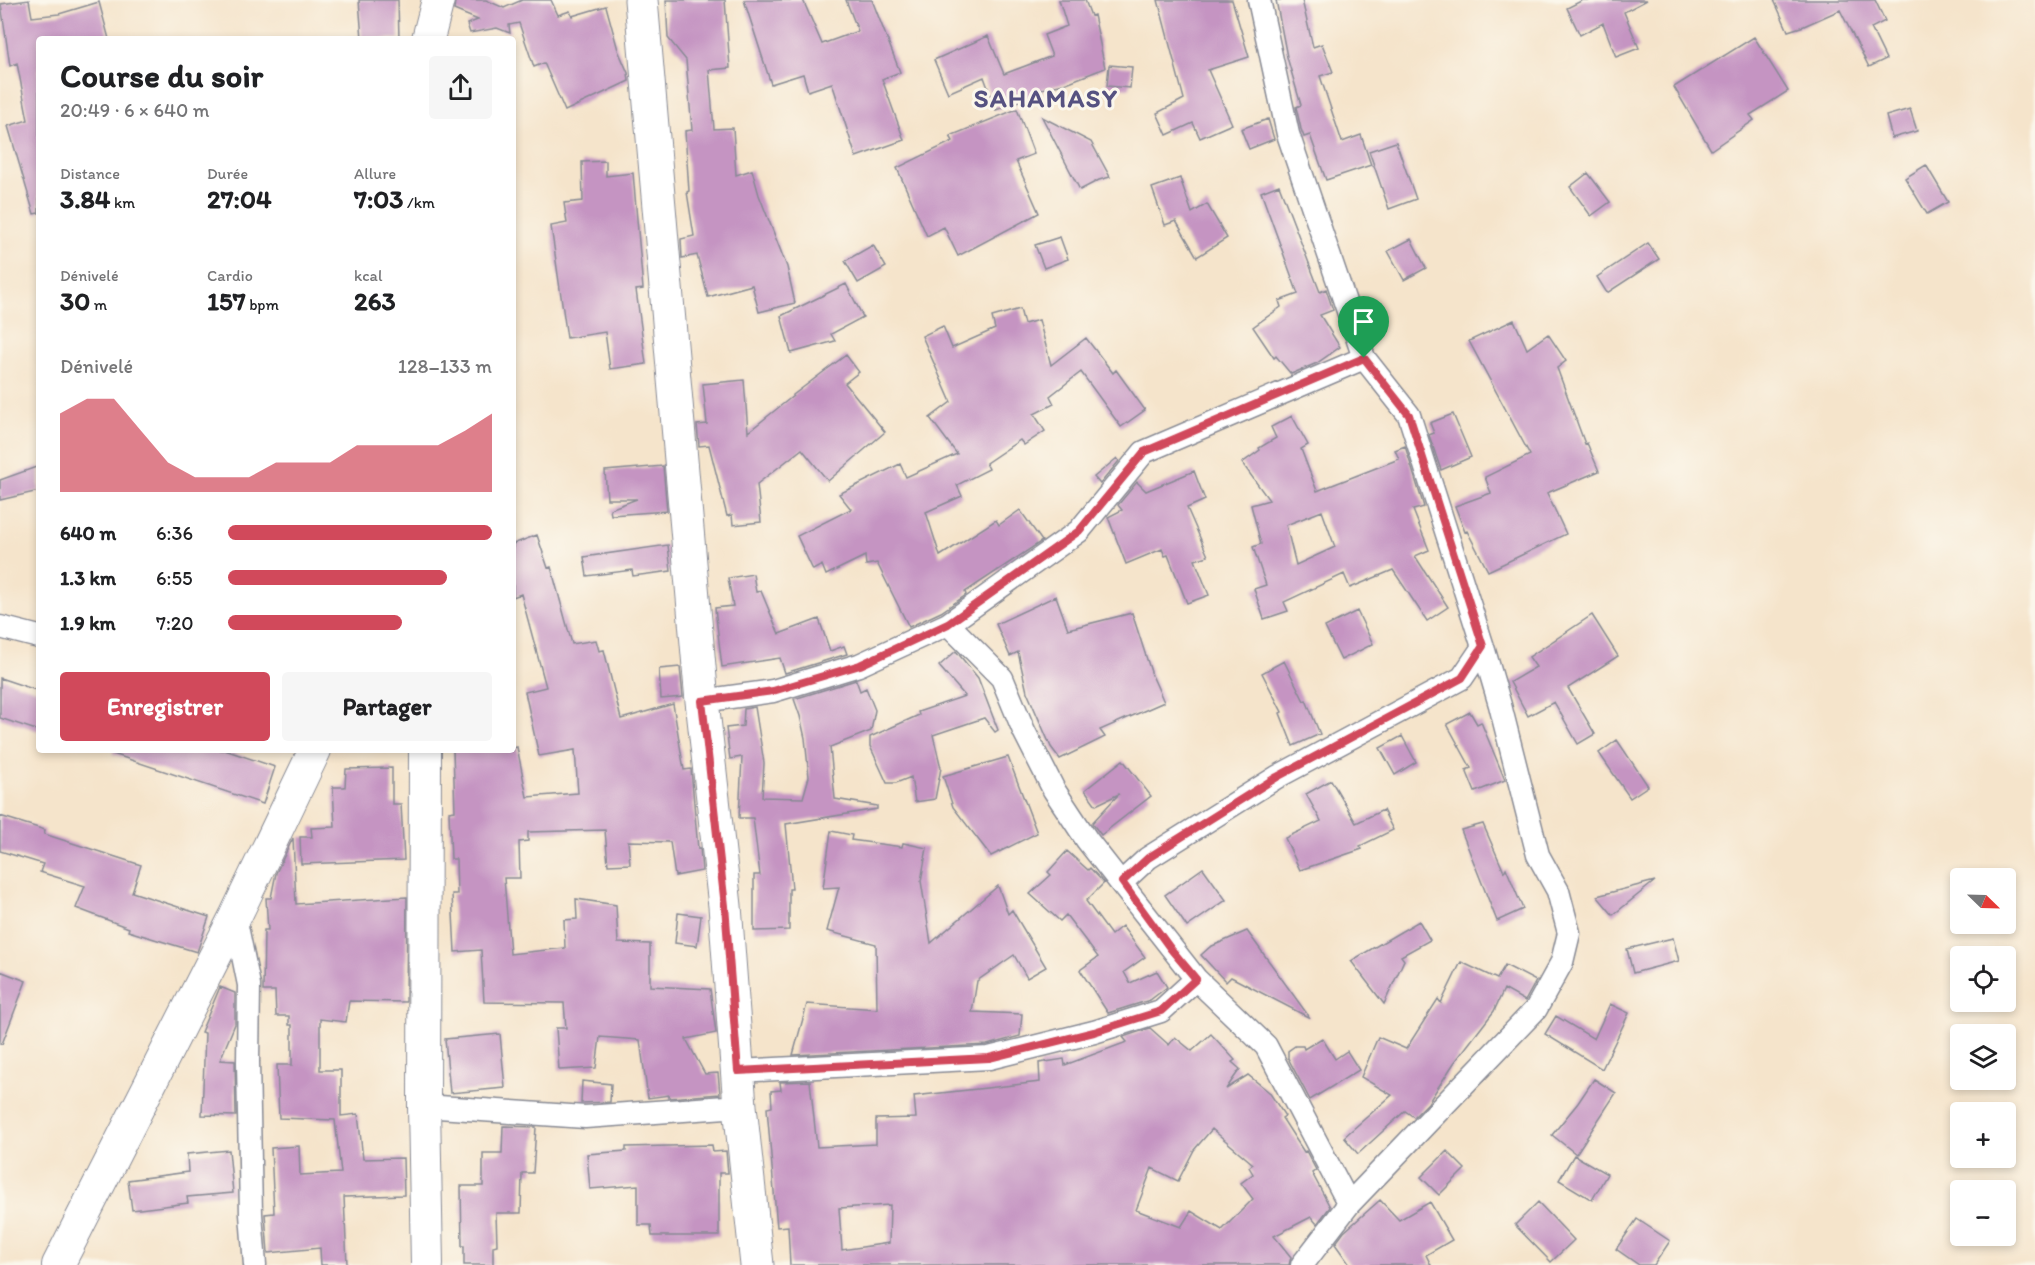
<!DOCTYPE html>
<html lang="fr">
<meta charset="utf-8">
<style>
:root{--surface:#fff;--page:#f6f6f6;--text:#202124;--muted:#757577;--accent:#d1495b}
body{margin:0;font-family:Itim,sans-serif;background:var(--page);color:var(--text);height:100vh;display:flex;flex-direction:column;font-size:22px;white-space:nowrap}
*{box-sizing:border-box;margin:0}
p{font-size:20px;color:var(--muted)}
.icon{flex:none;width:33px;height:33px;fill:none;stroke:currentColor;stroke-width:2;stroke-linecap:round;stroke-linejoin:round}
.map{position:relative;flex:1;overflow:hidden}
.details{position:absolute;left:36px;top:36px;width:480px;height:717px;display:flex;flex-direction:column;background:var(--surface);border-radius:6px;box-shadow:0 3px 9px #0003}
.details>*{flex:none}
.needle{width:39px;rotate:113deg}
.buttons{position:absolute;left:1950px;top:868px;display:grid;gap:12px}
.buttons a{display:grid;place-items:center;width:66px;height:66px;border-radius:6px;background:var(--surface);box-shadow:0 3px 9px #0003;font-size:30px}
.pin{position:absolute;display:grid;place-items:center;width:51px;height:51px;color:#fff;margin:-62px -26px;border-radius:50% 50% 50% 0;rotate:-45deg;box-shadow:0 0 6px #0007}
.pin .icon{rotate:45deg}
.round{display:grid;place-items:center;flex:none;width:63px;height:63px;border-radius:6px;background:var(--page)}
.overview{display:flex;align-items:center;justify-content:space-between;height:102px;padding:0 24px}
h1{font-size:33px;font-weight:800;line-height:45px}
.figures{display:grid;grid-template-columns:repeat(3,1fr);gap:9px;height:102px;padding:6px 24px}
.figures div{display:grid;align-content:center}
.figures b{font-size:26px;font-weight:800}
.figures small{font-size:16px;font-weight:400}
.figures p{font-size:16px}
.chart{height:168px;padding:12px 24px}
.chart p{display:flex;justify-content:space-between}
.chart svg{width:100%;height:108px;margin-top:6px;fill:var(--accent);opacity:.7}
.cta{display:flex;gap:12px;margin-top:auto;padding:12px 24px}
.cta a{flex:1;height:69px;border-radius:6px;background:var(--accent);color:#fff;font-size:24px;font-weight:800;line-height:69px;text-align:center}
.cta a+a{background:var(--page);color:var(--text)}
ul{padding:0 24px;list-style:none;font-size:20px}
li{display:grid;grid-template-columns:96px 72px 1fr;align-items:center;height:45px}
li i{height:15px;border-radius:8px;background:var(--accent)}
.map>svg:first-child{display:block}
.building{fill:#c594c2;fill-rule:evenodd}
.lines{fill:none;stroke-linecap:round;stroke-linejoin:round}
.street-casing{stroke:#888a94;stroke-width:25}
.secondary-casing{stroke:#888a94;stroke-width:34}
.primary-casing{stroke:#888a94;stroke-width:35}
.street{stroke:#fff;stroke-width:22}
.secondary{stroke:#fff;stroke-width:32}
.primary{stroke:#fff;stroke-width:33}
.route-casing{stroke:#fff;stroke-width:12}
.route{stroke:#d1495b;stroke-width:8}
.labels{text-anchor:middle;dominant-baseline:central;stroke-width:6;stroke-linejoin:round;paint-order:stroke}
.district-label{font-size:26px;font-weight:bold;letter-spacing:1.5px;fill:#565281;stroke:#fbf7ec}
</style>
<div class="map">
<svg width="2035" height="1265" viewBox="0 0 2035 1265">
<rect width="100%" height="100%" fill="#fbf7ec"/>
<filter id="ink" filterUnits="userSpaceOnUse"><feTurbulence type="fractalNoise" baseFrequency=".0167" numOctaves="2"/><feDisplacementMap in="SourceGraphic" scale="12" xChannelSelector="R" yChannelSelector="G"/><feConvolveMatrix kernelMatrix="1 2 1 2 8 2 1 2 1" color-interpolation-filters="sRGB"/></filter>
<filter id="wash" filterUnits="userSpaceOnUse"><feTurbulence type="fractalNoise" baseFrequency=".008" numOctaves="4" result="noise"/><feDisplacementMap in="SourceGraphic" scale="24" xChannelSelector="R" yChannelSelector="G"/><feGaussianBlur stdDeviation="1.35" result="paint"/><feColorMatrix in="noise" values="0 0 0 0 0 0 0 0 0 0 0 0 0 0 0 0 0 1.4 0 .05"/><feComposite in="paint" operator="in"/></filter>
<g filter="url(#wash)">
<rect width="100%" height="100%" fill="#f5e4cb"/>
<g id="blocks">
<path class="building" d="M29,0L32,17L59,14L99,2L109,39H39V213L34,214L8,126L28,120L17,63L10,66L1,4Z
M359,0H398L399,39H362Z
M455,0H486L504,8L522,0H551L558,15L570,11L572,16L606,6L618,50L628,73L629,81L565,111L544,63L534,67L519,23L509,25L510,33L497,28L470,33L467,24L478,20L454,10Z
M666,0H725L730,68L709,70L714,129L733,128L736,175L752,170L759,195L787,267L795,303L759,312L752,285L708,297L697,255L682,258L681,239L694,236L687,192L689,191L685,131L692,130L686,60L668,38Z
M744,0H803L822,44L858,31L846,0H872L900,72L882,79L904,140L856,157L832,83L808,91L803,74L771,84Z
M1059,0H1085L1091,16L1094,15L1105,68L1064,84L1041,89L1042,92L996,110L984,77L948,93L934,60L988,36L1004,74L1052,56L1044,35L1067,26Z
M1158,0H1232L1249,57L1208,70L1232,124L1200,138L1193,123L1167,135L1157,113L1184,99Z
M1276,0H1302L1313,47L1322,44L1333,72L1320,76L1342,142L1361,135L1371,165L1326,180L1310,135L1304,137L1301,129L1296,107L1301,105L1287,57Z
M1583,0H1647L1624,12L1639,48L1616,57L1603,23L1580,35L1567,8Z
M1774,0H1875L1885,21L1871,28L1886,59L1869,67L1840,10L1804,26L1788,31Z
M1754,37L1788,91L1750,115L1754,120L1711,150L1674,87Z
M1109,65L1132,67L1130,88L1107,86Z
M1017,109L1034,154L1016,161L1039,213L958,256L944,227L927,236L897,168L953,141L950,136Z
M1910,109L1917,131L1892,138L1886,116Z
M1042,117L1091,142L1110,177L1099,180L1080,190Z
M1268,119L1274,139L1249,149L1241,129Z
M1396,142L1416,199L1389,209L1369,151Z
M606,161V176L633,173L643,289L636,290L646,364L610,369L605,332L567,338L551,226L567,223L564,203L583,201L582,162Z
M1926,165L1948,202L1927,214L1905,178Z
M1588,173L1610,202L1591,216L1570,187Z
M1180,178L1192,213L1207,204L1227,238L1197,257L1176,221L1165,225L1152,188Z
M1279,185L1320,292L1326,289L1333,310L1320,315L1340,347L1317,363L1291,374L1276,356L1274,358L1253,327L1281,307L1279,301L1298,294L1261,192Z
M1060,237L1068,259L1044,268L1035,245Z
M1411,239L1426,268L1404,280L1388,251Z
M1648,243L1659,259L1607,293L1597,277Z
M873,245L886,267L858,283L845,261Z
M846,284L863,317L831,334L835,341L791,353L781,316Z
M1020,309L1024,324L1039,320L1051,365L1086,338L1113,373L1116,370L1145,410L1121,427L1081,372L1050,396L1054,404L1034,414L1045,431L1024,445L1020,440L986,463L989,469L957,485L962,496L926,512L940,556L996,520L999,525L1020,510L1042,541L965,592L966,595L941,612L909,627L877,563L866,565L865,556L826,575L822,565L813,570L797,536L851,509L839,494L900,464L906,477L957,454L930,418L951,402L922,336L943,326L952,348L995,329L992,317Z
M1514,320L1527,349L1548,334L1566,361L1557,368L1585,444L1587,443L1599,471L1547,493L1566,534L1488,571L1467,531L1465,532L1455,506L1491,493L1485,477L1530,455L1469,341Z
M846,355L859,372L845,383L885,432L828,481L802,449L757,484L761,522L733,525L732,515L727,516L709,445L699,446L697,425L707,424L703,384L744,380L748,432L793,396V395Z
M1453,414L1471,457L1441,470L1429,435L1434,433L1430,423Z
M1292,416L1308,445L1301,449L1317,491L1399,459L1395,450L1405,446L1424,507L1413,510L1429,550L1415,556L1448,607L1427,621L1393,570L1350,588L1344,574L1284,602L1288,611L1264,619L1254,589L1266,585L1253,547L1261,544L1251,505L1269,500L1242,463L1260,450L1259,448L1276,438L1271,427ZM1322,511L1335,547L1296,565L1286,525Z
M1117,458L1119,461L1100,484L1094,477Z
M39,466V491L0,500V480Z
M663,466L667,511L611,515L610,509L637,499H607L605,471Z
M1194,471L1205,500L1187,508L1208,556L1195,560L1209,595L1187,603L1168,555L1165,556L1162,549L1126,564L1108,517L1122,510L1118,505L1137,482L1146,491Z
M537,535L548,568L551,567L572,644L596,640L599,651L604,650L621,719L673,704L684,770L691,769L698,849L700,848L702,871L675,876L670,842L628,841L630,864L608,865L605,830L528,832V841L519,842L520,878H504L510,954L565,948L564,920L577,919L576,899L616,905L618,943L650,944V986L710,989L716,1033L686,1039L705,1074L718,1073L720,1094L669,1098V1095L648,1098L640,1040L600,1037L596,1068L559,1070L556,1028H566L564,1003L484,1002L481,950L455,952L452,894H457L456,859H451L449,812L455,811L453,750H513V748L517,747L527,797L578,793L575,750L539,756L525,692L546,687L521,594L513,597V544Z
M668,545L671,571L633,576L632,570L587,576L584,557Z
M753,574L756,592L761,591L779,634L819,619L830,651L844,646L847,654L785,673L780,658L722,667L715,608L733,606L728,578Z
M1056,596L1068,629L1132,613L1152,675L1164,702L1100,730L1105,737L1060,759L1051,747L1027,692L1018,652L1010,656L996,624Z
M1357,611L1373,644L1341,660L1325,627Z
M1592,615L1618,656L1568,688L1595,734L1578,744L1554,702L1528,716L1510,682L1536,667L1529,657Z
M956,651L978,678L998,730L995,732L984,718L933,735L941,768L935,799L915,802L911,777L896,783H887L870,746V737L919,715L918,712L965,696L939,666Z
M1284,661L1304,701L1306,700L1320,734L1293,746L1280,713L1282,712L1262,673Z
M680,667L683,697L661,699L659,669Z
M0,678L39,691V731L0,718Z
M856,680L860,691L866,688L875,710L871,731L830,747L835,799L877,806V809L786,824L792,889H789V930L754,931V875H760L753,818H739L742,757L730,759L726,728L743,726L744,709L755,707L764,763L762,797L803,798L809,777L805,738L800,716L794,699Z
M1470,712L1477,724L1481,722L1505,780L1475,792L1466,770L1471,768L1447,724Z
M1402,736L1416,762L1395,775L1380,748Z
M1617,740L1648,786L1630,798L1599,753Z
M113,750H225L275,767L263,804L113,754Z
M1008,757L1037,833L991,856L953,807L943,776Z
M1123,760L1151,796L1101,835L1092,823L1119,794L1096,805L1085,790Z
M392,768V804H401L404,860L301,864L300,837H312L311,828L335,827L333,787H345L346,769Z
M1331,780L1356,823L1383,810L1393,830L1360,846L1362,849L1300,870L1285,838L1321,821L1306,794Z
M0,816L45,830L44,834L141,865L132,892L209,917L197,952L128,931L129,928L76,908L85,886L40,872L43,864L0,851Z
M1483,824L1504,872L1506,868L1523,909L1497,921L1461,830Z
M831,831L852,835L851,840L902,847L903,843L927,848L921,881L931,943L998,886L1008,914L1012,910L1046,967L1027,978L1014,955L977,981L972,1012L1022,1014L1020,1036L987,1045L793,1055L807,1004L877,1009L876,944L827,931L839,887L823,888Z
M293,838L296,904L407,897L406,1002L349,1001L346,1022L320,1019V1070H341V1116L358,1114L363,1159L403,1158L404,1195L344,1197L347,1265H321L320,1248L268,1253L265,1214L274,1213L271,1148L299,1146L300,1175L341,1173L335,1120L279,1118L277,1065H292V1025H289V1016H276L275,991H263L264,930H268L266,898H271L276,873Z
M1067,851L1088,870L1090,868L1104,883L1086,901L1111,935L1122,926L1145,957L1124,972L1130,983L1157,971L1167,987L1150,1000L1108,1013L1080,970L1098,957L1066,915L1060,921L1030,894L1051,875L1048,872Z
M1203,868L1226,900L1187,927L1165,895Z
M1655,881L1613,915L1597,896Z
M678,913L701,916L697,946L675,943Z
M1419,921L1430,940L1401,956L1404,960L1384,1004L1351,961Z
M1247,931L1310,1018L1231,977L1226,982L1201,955L1210,947Z
M1673,938L1679,961L1633,973L1627,949Z
M1461,962L1497,979L1505,965L1536,981L1525,1001L1504,989L1494,1011L1454,1063L1428,1103L1414,1117L1405,1111L1358,1154L1344,1137L1392,1095L1361,1077L1378,1037L1406,1049L1438,999L1441,1003Z
M0,971L26,981L2,1044H0Z
M220,987L235,993V1024L220,1060L235,1061L236,1116L202,1115L205,1033L201,1032Z
M1610,1004L1629,1013L1602,1069L1545,1034L1556,1016L1594,1039Z
M1150,1028L1169,1045L1175,1037L1192,1051L1211,1034L1235,1060L1232,1062L1240,1069L1226,1089L1248,1075L1269,1092L1285,1116L1282,1118L1304,1152L1306,1151L1316,1170L1312,1173L1330,1207L1317,1224L1311,1217L1274,1236L1291,1257L1289,1265H790L788,1226L777,1227L767,1108L772,1107L771,1091L781,1090L780,1082L810,1081L817,1147L876,1144V1119L916,1118L914,1096L1040,1082L1039,1063L1064,1059L1065,1065L1127,1042L1123,1037ZM1212,1129L1253,1164L1249,1167L1253,1174L1241,1183L1253,1199L1222,1230L1191,1211L1181,1227L1136,1210L1152,1168L1178,1181L1194,1150ZM890,1205L889,1243L842,1250L839,1208Z
M500,1034L505,1088L450,1093L445,1039Z
M1322,1038L1335,1059L1347,1051L1359,1070L1310,1100L1288,1058V1051L1295,1046H1303L1304,1049Z
M1594,1079L1616,1093L1576,1154L1552,1135L1578,1103Z
M582,1081L611,1084L610,1102L581,1103Z
M503,1126L536,1127L533,1173H522L521,1213H496L497,1245L493,1246V1265H464V1246H462L461,1186H483V1153H502Z
M712,1145L713,1152L726,1151L728,1173H719V1236H652L651,1225H638V1185L590,1189L587,1154L626,1151V1147Z
M229,1150L233,1193L187,1197L188,1203L132,1210L128,1180L188,1172L187,1154Z
M1447,1151L1465,1169L1439,1195L1421,1177Z
M1574,1155L1607,1174L1592,1200L1559,1180Z
M1380,1200L1399,1220L1430,1202L1452,1240L1426,1255L1431,1265H1350L1335,1244L1344,1232Z
M1538,1202L1574,1240L1551,1262L1515,1225Z
M1637,1219L1670,1241L1654,1265H1639L1616,1249Z"/>
</g>
</g>
<g filter="url(#ink)">
<use href="#blocks" fill-opacity="0" stroke="#888a94" stroke-width="1.5"/>
<g class="lines">
<g class="street-casing">
<path id="street" d="M1259,0L1288,134L1364,358L1409,415L1483,647L1500,705L1538,855L1558,891L1569,933L1562,962L1536,1009L1349,1204L1302,1265
M948,624L1002,678L1024,731L1054,790L1087,840L1196,979L1266,1046L1349,1204
M0,627L39,637
M702,701L773,691L859,665L948,624L1079,531L1144,452L1364,358
M1122,882L1148,858L1277,777L1462,678L1483,647
M235,917L249,985L248,1062L251,1214L255,1265
M738,1071L989,1058L1094,1032L1161,1011L1196,979
M424,1106L585,1117L740,1106"/>
</g>
<g class="secondary-casing">
<path id="secondary" d="M428,39L438,0
M425,750L424,1106L427,1265
M58,1265L235,917L315,750"/>
</g>
<g class="primary-casing">
<path id="primary" d="M641,0L702,701L725,906L740,1106L757,1265"/>
</g>
<use href="#street" class="street"/>
<use href="#secondary" class="secondary"/>
<use href="#primary" class="primary"/>
</g>
</g>
<g class="lines" filter="url(#ink)">
<g class="route-casing">
<path id="route" d="M1364,358L1409,415L1483,646L1462,678L1277,777L1148,858L1122,882L1170,948L1196,979L1161,1011L1094,1032L989,1058L738,1071L725,906L702,701L773,691L860,665L948,624L1079,531L1144,452Z"/>
</g>
<use href="#route" class="route"/>
</g>
<g class="labels">
<g class="district-label">
<text x="1046" y="98">SAHAMASY</text>
</g>
</g>
</svg>
<div class="buttons">
<a><svg class="needle" viewBox="-14 -14 28 28"><path d="M0-13l5 13h-10z" fill="#e53935"/><path d="M0 13l5-13h-10z" fill="#757577"/></svg></a>
<a><svg class="icon" aria-label="locate" viewBox="0 0 24 24"><circle cx="12" cy="12" r="6"/><path d="M12 2v4M12 18v4M2 12h4M18 12h4"/></svg></a>
<a><svg class="icon" aria-label="layers" viewBox="0 0 24 24"><path d="M12 4l9 5-9 5-9-5zM3 14l9 5 9-5"/></svg></a>
<a>+</a>
<a>−</a>
</div>
<div class="pin" style="left:1364px;top:358px;background:#1e9e55"><svg class="icon" aria-label="arrive" viewBox="0 0 24 24"><path d="M6 21V4h12l-3 4 3 4H6"/></svg></div>
<section class="details">
<div class="overview"><div><h1>Course du soir</h1><p>20:49 · 6 × 640 m</p></div><a class="round"><svg class="icon" aria-label="share" viewBox="0 0 24 24"><path d="M12 15V3M7 8l5-5 5 5M5 13v7h14v-7"/></svg></a></div>
<div class="figures">
<div><p>Distance</p><b>3.84<small> km</small></b></div>
<div><p>Durée</p><b>27:04</b></div>
<div><p>Allure</p><b>7:03<small> /km</small></b></div>
</div>
<div class="figures">
<div><p>Dénivelé</p><b>30<small> m</small></b></div>
<div><p>Cardio</p><b>157<small> bpm</small></b></div>
<div><p>kcal</p><b>263</b></div>
</div>
<div class="chart"><p><span>Dénivelé</span>128–133 m</p>
<svg viewBox="0 0 160 44" preserveAspectRatio="none"><path d="M0 44V12L10 6L20 6L30 19L40 32L50 38L60 38L70 38L80 32L90 32L100 32L110 25L120 25L130 25L140 25L150 19L160 12V44z"/></svg>
</div>
<ul>
<li><b>640 m</b>6:36<i style="width:100%"></i></li>
<li><b>1.3 km</b>6:55<i style="width:83%"></i></li>
<li><b>1.9 km</b>7:20<i style="width:66%"></i></li>
</ul>
<div class="cta"><a>Enregistrer</a><a>Partager</a></div>
</section>
</div>
